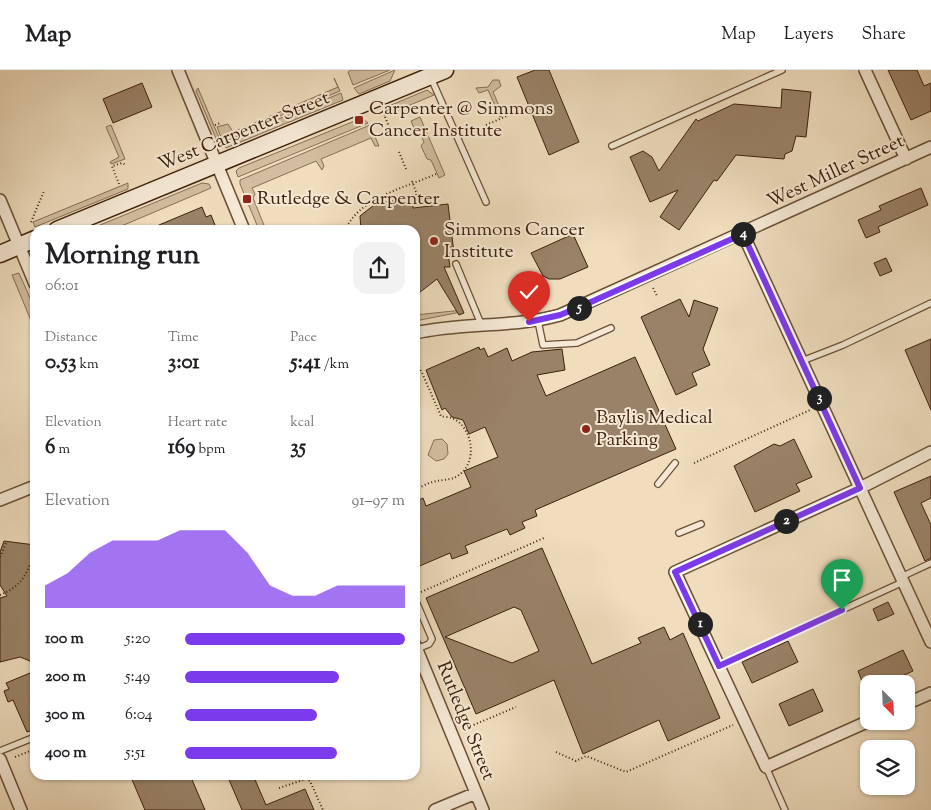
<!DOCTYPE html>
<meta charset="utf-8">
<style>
:root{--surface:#fff;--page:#f2f2f2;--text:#202124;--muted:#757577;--line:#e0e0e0;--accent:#7c3aed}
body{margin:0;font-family:"Sorts Mill Goudy",serif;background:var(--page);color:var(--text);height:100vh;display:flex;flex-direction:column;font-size:19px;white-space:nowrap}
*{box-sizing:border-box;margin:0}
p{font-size:16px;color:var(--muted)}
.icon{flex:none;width:28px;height:28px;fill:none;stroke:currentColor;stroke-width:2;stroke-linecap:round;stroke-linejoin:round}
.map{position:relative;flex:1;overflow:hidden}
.side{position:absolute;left:30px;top:155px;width:390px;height:555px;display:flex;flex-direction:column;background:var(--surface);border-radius:15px;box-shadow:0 1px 4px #0004}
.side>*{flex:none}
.needle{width:32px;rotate:156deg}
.buttons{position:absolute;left:860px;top:605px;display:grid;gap:10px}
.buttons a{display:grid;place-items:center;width:55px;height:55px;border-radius:10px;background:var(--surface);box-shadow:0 1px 4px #0004;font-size:25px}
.pin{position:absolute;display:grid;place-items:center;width:42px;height:42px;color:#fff;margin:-51px -21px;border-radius:50% 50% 50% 0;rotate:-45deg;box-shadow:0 0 5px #0007}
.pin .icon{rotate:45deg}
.km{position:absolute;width:25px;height:25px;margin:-12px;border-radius:50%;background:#222;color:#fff;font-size:14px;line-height:25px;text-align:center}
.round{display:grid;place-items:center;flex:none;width:52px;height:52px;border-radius:15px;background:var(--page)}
.head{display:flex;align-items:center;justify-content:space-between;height:85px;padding:0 15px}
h1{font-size:28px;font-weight:700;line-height:38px}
.figures{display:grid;grid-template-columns:repeat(3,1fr);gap:8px;height:85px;padding:5px 15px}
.figures div{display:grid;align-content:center}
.figures b{font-size:21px;font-weight:700}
.figures small{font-size:14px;font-weight:400}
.figures p{font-size:14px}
.chart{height:140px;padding:10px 15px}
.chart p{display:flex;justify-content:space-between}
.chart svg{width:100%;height:90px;margin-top:5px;fill:var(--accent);opacity:.7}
ul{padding:0 15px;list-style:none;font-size:16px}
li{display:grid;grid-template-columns:80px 60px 1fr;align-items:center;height:38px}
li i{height:12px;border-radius:6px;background:var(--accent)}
header{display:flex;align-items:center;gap:30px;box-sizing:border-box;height:70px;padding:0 25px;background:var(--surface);border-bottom:1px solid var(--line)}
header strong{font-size:24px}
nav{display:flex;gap:28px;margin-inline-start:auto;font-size:18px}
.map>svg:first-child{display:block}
.green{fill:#d1bd9f;stroke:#876e54}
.building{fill:#9a8268;stroke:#3d200a;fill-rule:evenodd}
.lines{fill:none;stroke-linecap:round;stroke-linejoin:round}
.lane-casing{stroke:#6a4f37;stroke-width:8}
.street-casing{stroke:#6a4f37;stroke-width:14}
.secondary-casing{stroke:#3d200a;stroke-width:19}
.path{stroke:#3d200a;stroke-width:2;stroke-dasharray:1 2.5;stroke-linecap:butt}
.lane{stroke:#f5e9d5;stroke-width:5.5}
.street{stroke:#f5e9d5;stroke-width:11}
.secondary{stroke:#f5e9d5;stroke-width:16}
.route-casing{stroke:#fff;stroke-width:10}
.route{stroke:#7c3aed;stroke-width:6}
.poi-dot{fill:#8f2418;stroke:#f5e9d5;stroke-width:2}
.labels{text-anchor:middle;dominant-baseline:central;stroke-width:4;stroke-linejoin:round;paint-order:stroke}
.poi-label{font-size:19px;fill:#3d200a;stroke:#f5e9d5;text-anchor:start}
.street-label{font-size:19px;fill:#3d200a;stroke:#f5e9d5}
</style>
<header>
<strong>Map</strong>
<nav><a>Map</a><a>Layers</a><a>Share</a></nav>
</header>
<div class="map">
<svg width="931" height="740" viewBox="0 0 931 740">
<rect width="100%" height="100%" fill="#efddbe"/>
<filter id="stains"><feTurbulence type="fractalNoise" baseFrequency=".004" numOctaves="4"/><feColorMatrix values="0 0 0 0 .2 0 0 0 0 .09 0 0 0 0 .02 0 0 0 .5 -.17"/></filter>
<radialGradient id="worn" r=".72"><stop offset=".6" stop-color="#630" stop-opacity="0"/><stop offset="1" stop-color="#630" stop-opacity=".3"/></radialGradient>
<path class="green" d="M351,0H390L353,15L348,2Z
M395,0L390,11L359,24L354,18Z
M334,8L340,21L222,70L217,57L228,54L233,62L338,17Z
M493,10H499L501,16L493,22L503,45L500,47L488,20L479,23L476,18L488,17Z
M198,18L220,70L217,71L196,21Z
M427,20L434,25L384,46L389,36Z
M341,23L343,30L226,78L223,72Z
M420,47L445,105L439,108L431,90L427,89L421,76L424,72L418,59L414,58L411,51Z
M362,48L368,53L238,107L236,101L239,98Z
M111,55L125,89L111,94L110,92L119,87L106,57Z
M370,55L379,76H375L371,68L321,89L324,96L322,100L316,91L252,118L255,124L253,128L266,160H259L240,114V110Z
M128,113V119L35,157L33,152Z
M202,113L209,114L211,118L112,160H88Z
M19,203L35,239V260L12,205Z
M463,240L461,242L415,251V245Z
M442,369L447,374L448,384L444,389L436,391L428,385L434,370Z"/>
<path class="building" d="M535,0H549L579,72L549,85L517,7Z
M888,0H917L924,16L931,13V41L911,50Z
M142,13L152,37L113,53L103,29Z
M782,19L811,22L806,67L796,66L792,81L785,84L784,89L736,85L717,111L714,110L679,160L660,147L678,120L650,132L630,87L643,81L652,87L659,101L696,49L698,51L734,34L781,38Z
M921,118L928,135L878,157L880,162L866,168L858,150L881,140L879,136Z
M390,131H406L413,134V138L448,134L454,183H448L450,197H444L464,243L459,245L437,209L415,226V160H361L360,146L374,135Z
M202,137L206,147L211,145L217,160H147Z
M573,164L588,197L560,209H549L543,206L531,183Z
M886,188L892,201L880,206L874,193Z
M680,229L689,247L694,230L718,238L703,279L710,295L692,303L697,315L676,325L641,247Z
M931,269V340L905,280Z
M479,277L480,280L484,278L488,287L507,278L512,291L532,282L562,279L565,300L537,305L546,326L635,287L676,379L535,440L537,446L522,452L525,458L510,465L507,459L465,476L468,483L452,489L450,483L415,498V432L423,428L426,436L471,417L464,401L498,387L485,357L469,364L463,350L452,347L445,338L442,340L426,300Z
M794,369L812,407L796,414L800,421L755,442L734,396L774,374L780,376Z
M931,406V428L921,433L931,455V488L925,491L894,422Z
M4,471L35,475V593L20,587L0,592V528L7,526L0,515V482Z
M542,478L592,594L641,573L638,568L664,557L670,570L683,563L720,648L668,671L659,650L583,684L554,610L476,644L426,528ZM514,537L521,540L539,581L512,593L445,567Z
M888,532L894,544L878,551L873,539Z
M788,571L798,592L752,613L742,592Z
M903,580L913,601L885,614H863L858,601Z
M35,601V659L27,662L13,630L8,632L4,621L9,619L6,613Z
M813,619L823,641L789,656L779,634Z
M130,705H190L205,740H145Z
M227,705H253L266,735L305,719L314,740H242Z"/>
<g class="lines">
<g class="lane-casing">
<path id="lane" d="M431,8L486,132
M612,76L782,0
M456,194L481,254
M538,251L543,275L577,273L611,258
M802,291L843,275L931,233
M658,414L675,393
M679,463L701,454
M901,507L931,493
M415,529L432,569L429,574L417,579
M719,596L903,512
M0,681L35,667
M766,697L785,740"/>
</g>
<g class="street-casing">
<path id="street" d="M178,0L244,160
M865,0L906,89
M0,130L35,214
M743,164L931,572
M415,263C463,252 513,258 560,245L931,77
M0,430L35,416
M415,575L483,740
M906,634L931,623
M869,651L766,697L675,502L860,418L931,382
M0,689L21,740
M435,740L476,723"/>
</g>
<g class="secondary-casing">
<path id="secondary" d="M57,160L445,0
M0,184L35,169"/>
</g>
<path class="path" d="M385,47L394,68
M215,55L220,53
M486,55L518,41
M399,82L406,99
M412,111L416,122L417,137
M119,114L112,96L122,93L126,95
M31,152L44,121
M345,160C360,127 405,118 436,104
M653,218L657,226
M415,287L441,346C444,347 449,347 452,348C473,357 478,392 459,405C451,411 442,409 433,412C427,413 421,417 415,420
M694,393L810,340
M31,400L33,404
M35,436L33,451L35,478
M0,487L6,473
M421,522L544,468
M0,525C22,516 26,505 35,483
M464,659L516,637
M556,682L576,691L586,686L626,702L733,655
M15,687L35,679
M279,718L306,709L310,711L323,740"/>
<use href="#lane" class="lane"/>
<use href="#street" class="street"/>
<use href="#secondary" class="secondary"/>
</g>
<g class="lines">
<g class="route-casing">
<path id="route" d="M529,252L560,245L582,236L743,164L860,418L675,502L719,596L842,540"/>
</g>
<use href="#route" class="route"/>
</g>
<g class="poi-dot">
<rect x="354" y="45" width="10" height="10" rx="2.5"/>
<rect x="242" y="124" width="10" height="10" rx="2.5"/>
<circle cx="434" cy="171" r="5"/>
<circle cx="586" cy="359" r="5"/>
</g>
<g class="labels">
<g class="poi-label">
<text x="369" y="39">Carpenter @ Simmons<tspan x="369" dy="22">Cancer Institute</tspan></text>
<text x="257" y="129">Rutledge &amp; Carpenter</text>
<text x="444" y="160">Simmons Cancer<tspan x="444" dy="22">Institute</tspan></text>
<text x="596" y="348">Baylis Medical<tspan x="596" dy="22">Parking</tspan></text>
</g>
<g class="street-label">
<text transform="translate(244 62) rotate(-22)">West Carpenter Street</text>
<text transform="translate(836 102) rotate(-25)">West Miller Street</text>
<text transform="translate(465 651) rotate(68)">Rutledge Street</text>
</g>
</g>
<rect width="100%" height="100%" filter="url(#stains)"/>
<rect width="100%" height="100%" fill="url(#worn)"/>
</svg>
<div class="buttons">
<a><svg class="needle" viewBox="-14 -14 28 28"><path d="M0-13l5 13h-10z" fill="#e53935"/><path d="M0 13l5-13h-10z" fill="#757577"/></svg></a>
<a><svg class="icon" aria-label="layers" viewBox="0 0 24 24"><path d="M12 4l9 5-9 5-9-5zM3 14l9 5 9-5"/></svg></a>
</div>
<div class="pin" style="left:842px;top:540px;background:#1e9e55"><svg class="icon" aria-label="arrive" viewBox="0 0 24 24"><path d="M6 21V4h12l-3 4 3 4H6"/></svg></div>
<div class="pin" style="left:529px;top:252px;background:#d93025"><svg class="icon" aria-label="check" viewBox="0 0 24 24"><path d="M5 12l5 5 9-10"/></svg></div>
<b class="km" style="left:700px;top:554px">1</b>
<b class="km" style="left:786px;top:451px">2</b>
<b class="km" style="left:819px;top:328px">3</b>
<b class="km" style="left:743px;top:164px">4</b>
<b class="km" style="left:579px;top:238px">5</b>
<section class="side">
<div class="head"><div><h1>Morning run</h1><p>06:01</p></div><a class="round"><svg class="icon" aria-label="share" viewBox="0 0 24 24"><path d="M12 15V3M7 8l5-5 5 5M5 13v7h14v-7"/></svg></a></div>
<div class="figures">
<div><p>Distance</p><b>0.53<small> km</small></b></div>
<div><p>Time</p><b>3:01</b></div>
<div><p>Pace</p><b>5:41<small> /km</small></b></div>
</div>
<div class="figures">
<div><p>Elevation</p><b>6<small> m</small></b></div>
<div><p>Heart rate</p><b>169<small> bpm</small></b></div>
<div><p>kcal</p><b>35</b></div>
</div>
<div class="chart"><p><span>Elevation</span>91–97 m</p>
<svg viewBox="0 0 160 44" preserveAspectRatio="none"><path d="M0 44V33L10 27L20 17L30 11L40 11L50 11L60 6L70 6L80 6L90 17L100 33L110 38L120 38L130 33L140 33L150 33L160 33V44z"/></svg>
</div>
<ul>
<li><b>100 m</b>5:20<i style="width:100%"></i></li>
<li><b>200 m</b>5:49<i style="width:70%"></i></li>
<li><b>300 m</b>6:04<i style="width:60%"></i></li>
<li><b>400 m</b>5:51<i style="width:69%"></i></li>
</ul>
</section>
</div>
